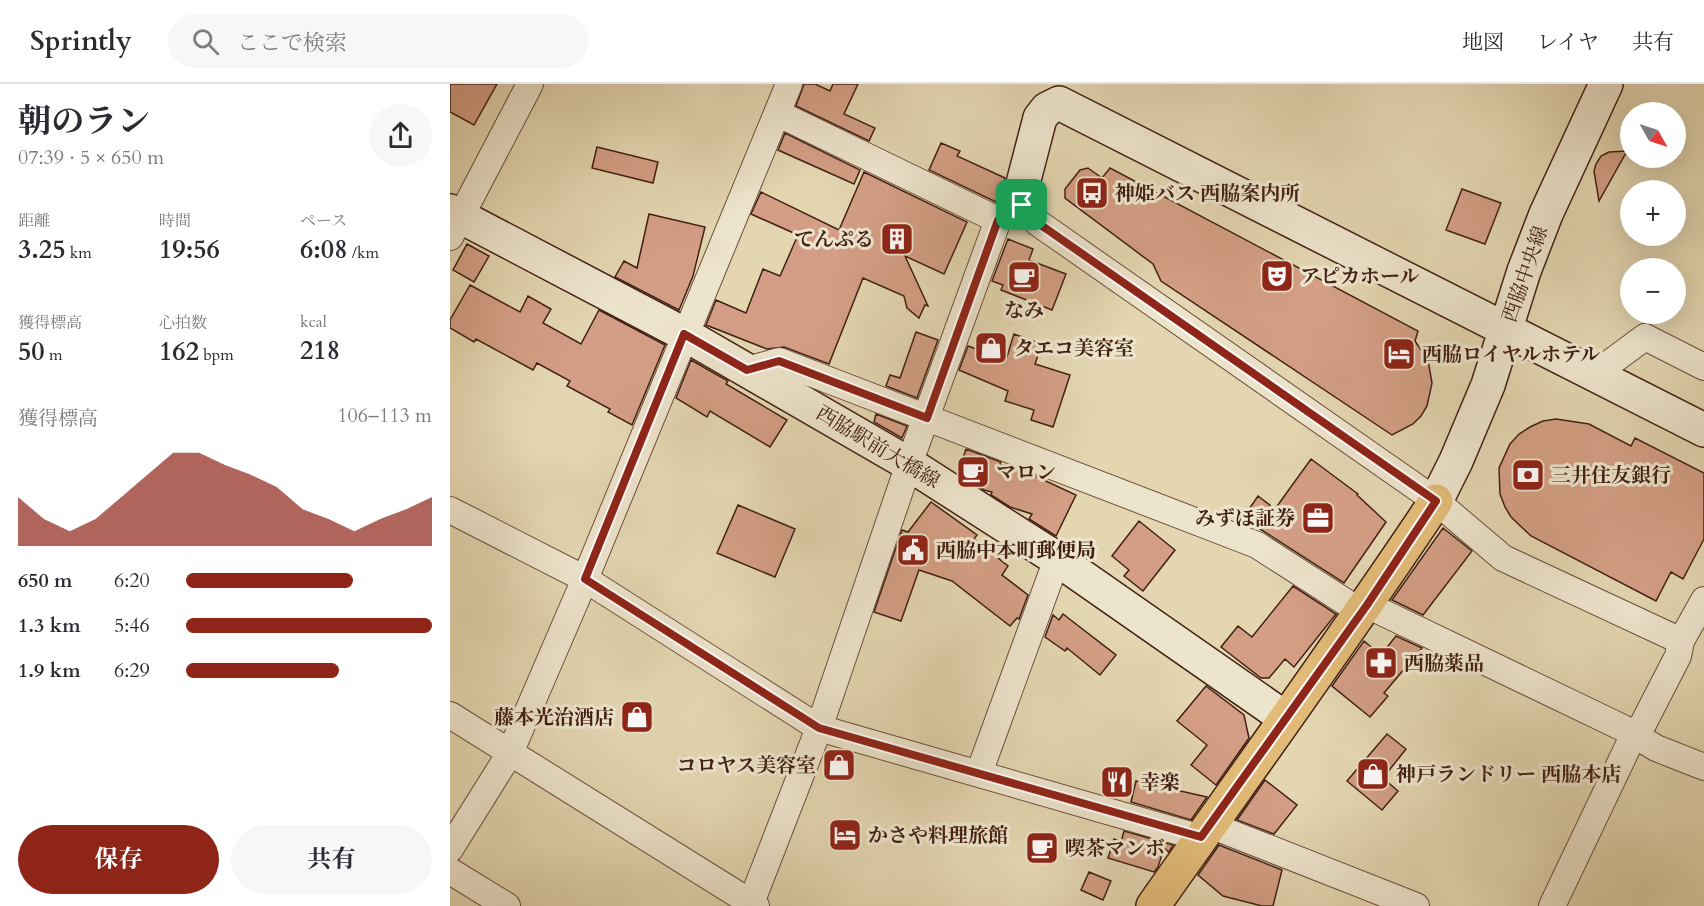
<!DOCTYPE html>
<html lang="ja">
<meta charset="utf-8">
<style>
:root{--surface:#fff;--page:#f7f7f7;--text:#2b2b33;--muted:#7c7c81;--line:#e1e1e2;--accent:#8f2418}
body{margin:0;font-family:Cardo,"Noto Serif JP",serif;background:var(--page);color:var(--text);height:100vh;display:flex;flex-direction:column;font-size:22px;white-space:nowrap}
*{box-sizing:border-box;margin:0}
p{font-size:20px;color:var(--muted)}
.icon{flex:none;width:33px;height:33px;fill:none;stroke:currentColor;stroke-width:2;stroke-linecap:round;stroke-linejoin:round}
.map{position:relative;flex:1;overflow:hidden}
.drawer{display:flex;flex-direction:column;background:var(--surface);width:450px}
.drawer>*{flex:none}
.needle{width:39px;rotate:129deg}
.fabs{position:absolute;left:1170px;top:18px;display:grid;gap:12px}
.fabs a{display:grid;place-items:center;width:66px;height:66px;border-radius:50%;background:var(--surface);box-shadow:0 6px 24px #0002;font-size:30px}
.pin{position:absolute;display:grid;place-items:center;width:51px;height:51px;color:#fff;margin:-26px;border-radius:12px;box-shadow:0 3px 9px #0006}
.round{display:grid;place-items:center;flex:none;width:63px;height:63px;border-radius:32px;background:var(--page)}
.head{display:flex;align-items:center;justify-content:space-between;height:102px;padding:0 18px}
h1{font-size:33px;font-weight:700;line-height:45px}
.figures{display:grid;grid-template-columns:repeat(3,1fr);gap:9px;height:102px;padding:6px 18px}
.figures div{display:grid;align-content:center}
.figures b{font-size:26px;font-weight:700}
.figures small{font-size:16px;font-weight:400}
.figures p{font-size:16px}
.chart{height:168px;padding:12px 18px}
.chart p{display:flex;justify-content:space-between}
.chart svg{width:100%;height:108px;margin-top:6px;fill:var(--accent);opacity:.7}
.action{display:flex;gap:12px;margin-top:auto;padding:12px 18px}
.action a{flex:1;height:69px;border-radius:36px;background:var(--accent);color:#fff;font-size:24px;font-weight:700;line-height:69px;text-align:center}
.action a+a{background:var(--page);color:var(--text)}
ul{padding:0 18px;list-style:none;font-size:20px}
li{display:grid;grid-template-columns:96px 72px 1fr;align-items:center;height:45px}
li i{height:15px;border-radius:8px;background:var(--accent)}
header{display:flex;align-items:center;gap:36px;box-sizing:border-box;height:84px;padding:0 30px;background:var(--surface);border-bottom:2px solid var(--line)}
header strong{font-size:28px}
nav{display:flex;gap:33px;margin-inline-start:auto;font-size:21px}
.search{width:420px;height:54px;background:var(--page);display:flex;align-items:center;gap:15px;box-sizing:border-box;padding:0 21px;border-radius:33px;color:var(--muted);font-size:22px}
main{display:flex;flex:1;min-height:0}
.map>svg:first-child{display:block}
.building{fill:#d39e85;stroke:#422013;stroke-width:1.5}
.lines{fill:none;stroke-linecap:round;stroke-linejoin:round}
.street-casing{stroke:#6a4e3a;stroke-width:28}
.secondary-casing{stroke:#422013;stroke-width:36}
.primary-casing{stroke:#422013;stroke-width:36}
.street{stroke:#ede4cc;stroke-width:26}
.secondary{stroke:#ede4cc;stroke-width:33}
.primary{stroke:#e2bb78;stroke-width:33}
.route-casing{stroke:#fff;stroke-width:12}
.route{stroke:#8f2418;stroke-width:8}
.labels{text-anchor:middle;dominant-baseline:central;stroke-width:6;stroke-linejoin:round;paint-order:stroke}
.poi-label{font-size:20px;font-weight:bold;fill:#422013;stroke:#ede4cc;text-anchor:start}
.street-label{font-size:20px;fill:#422013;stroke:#ede4cc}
</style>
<header>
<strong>Sprintly</strong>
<div class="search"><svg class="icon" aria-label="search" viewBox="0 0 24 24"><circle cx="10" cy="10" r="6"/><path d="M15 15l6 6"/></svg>ここで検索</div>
<nav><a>地図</a><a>レイヤ</a><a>共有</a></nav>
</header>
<main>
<section class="drawer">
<div class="head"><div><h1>朝のラン</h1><p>07:39 · 5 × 650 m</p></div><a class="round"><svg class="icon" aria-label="share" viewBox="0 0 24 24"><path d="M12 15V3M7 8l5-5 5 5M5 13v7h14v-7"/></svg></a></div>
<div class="figures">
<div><p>距離</p><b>3.25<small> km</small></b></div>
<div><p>時間</p><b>19:56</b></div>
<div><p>ペース</p><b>6:08<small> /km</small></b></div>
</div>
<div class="figures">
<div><p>獲得標高</p><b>50<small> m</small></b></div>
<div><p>心拍数</p><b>162<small> bpm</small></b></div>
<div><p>kcal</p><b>218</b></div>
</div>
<div class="chart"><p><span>獲得標高</span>106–113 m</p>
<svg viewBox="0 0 160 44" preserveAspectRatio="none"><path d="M0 44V24L10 33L20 38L30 33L40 24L50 15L60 6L70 6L80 11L90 15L100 20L110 29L120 33L130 38L140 33L150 29L160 24V44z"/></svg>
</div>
<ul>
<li><b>650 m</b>6:20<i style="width:68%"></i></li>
<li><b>1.3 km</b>5:46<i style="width:100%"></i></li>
<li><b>1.9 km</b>6:29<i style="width:62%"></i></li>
</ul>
<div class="action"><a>保存</a><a>共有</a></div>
</section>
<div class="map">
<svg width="1254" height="822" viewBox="0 0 1254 822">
<rect width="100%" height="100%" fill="#e3d6b1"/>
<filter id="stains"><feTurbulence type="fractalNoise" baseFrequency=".00333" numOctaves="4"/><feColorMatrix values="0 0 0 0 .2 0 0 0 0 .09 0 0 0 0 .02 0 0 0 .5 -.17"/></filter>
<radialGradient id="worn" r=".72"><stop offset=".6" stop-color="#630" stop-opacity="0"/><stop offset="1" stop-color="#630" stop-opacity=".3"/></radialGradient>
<path class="building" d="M0,0H47L24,41L0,28Z
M354,0H365L380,7L383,0H408L394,30L425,44L419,57L346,22Z
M335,49L410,86L404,100L328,66Z
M491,59L510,67L507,72L555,94L546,118L479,86Z
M147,63L208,78L203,99L142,84Z
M1177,67L1149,117L1144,87L1146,80L1151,72L1159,68Z
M638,84L652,94L660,84L968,247L965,257L978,276L982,299L977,322L971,332L963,340L942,351L711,197L703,180L615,114V105L630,86Z
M414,88L517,138L494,190L455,172L478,222L475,221L469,234L457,224L454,212L413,194L379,280L334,263L317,265L256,241L266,216L296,229L313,185L330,192L348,151L301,130L311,108L389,146Z
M1012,105L1051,119L1035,160L996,146Z
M199,130L255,143L243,192L229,226L165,193L174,177L187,184Z
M558,155L583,165L579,176L616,190L602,226L551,206L553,201L542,197Z
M17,160L39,172L24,198L3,186Z
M20,201L70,228L78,212L101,225L93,239L131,260L149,226L215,261L182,341L158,328L160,325L117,302L120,297L87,279L83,286L26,255L24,258L0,244V236Z
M466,248L488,256L467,314L436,302L440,291L450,294Z
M564,250L592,260L585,280L620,291L603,343L581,336L584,326L555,317L558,307L509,286L518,262L556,276Z
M241,276L278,297L276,300L337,336L320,363L260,327L257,333L226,314Z
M426,330L457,342L452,354L424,338Z
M1106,335L1139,340L1181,362L1185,354L1254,389V455L1233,495L1221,488L1206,517L1081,452L1061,433L1055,423L1050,410L1049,384L1060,360L1069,350L1080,343L1093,337Z
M516,365L551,378L550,380L583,391L626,411L606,452L579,435L582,430L560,423L541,411L542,408L534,406L508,389Z
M861,375L908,410L907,411L936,438L894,499L793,434L808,412L825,425Z
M481,418L527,451L524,455L558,482L552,491L578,511L569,535L567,534L560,542L502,497L469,486L451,537L424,528L452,446L458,448Z
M288,421L345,445L325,493L267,469Z
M689,437L725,466L693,507L674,492L679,486L662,472Z
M993,444L1022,467L973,531L942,516Z
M843,502L886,530L844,583L835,575L819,594H811L771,563L788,542L802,553Z
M613,530L666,571L650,591L617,564L615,567L595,553L603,531L609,536Z
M946,552L972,564L934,609L938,612L920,633L882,602L914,557L931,571Z
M756,602L794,631L799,654L766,701L741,681L757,661L727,637Z
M937,650L956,665L933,694L948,707L932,726L897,697Z
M815,696L847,721L824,750L787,736Z
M686,697L757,713L741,736L681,718Z
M674,747L723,761L719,768L714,764L708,783L704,788L658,774L664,755L671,758Z
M769,761L832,786L823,822H812L773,812L748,791Z
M639,788L661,797L653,816L631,806Z"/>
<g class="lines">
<g class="street-casing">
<path id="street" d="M327,29L548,136
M0,153L80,0
M297,286L329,277L807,461L911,528
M1145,290L1195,253L1254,283
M0,426L135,495L369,644L751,754
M917,521L1173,644L1206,664L1254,683
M0,631L306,822
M529,689L607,475
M760,741L966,822
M0,765L60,669L135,495L339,0
M0,787L57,822
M301,819L369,644L459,380L548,136L572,121L588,139L986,417L1053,474L1231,557
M1102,822L1184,650L1193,640L1228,572L1231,557L1254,516"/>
</g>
<g class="secondary-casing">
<path id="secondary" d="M572,121L570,111L590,34L597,25L609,19L1254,346
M0,127L234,250L459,380L607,475L835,634
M986,417L1006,377L1038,301L1074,187L1096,130L1156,0"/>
</g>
<g class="primary-casing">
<path id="primary" d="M703,822C798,687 895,554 986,417"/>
</g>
<use href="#street" class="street"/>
<use href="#secondary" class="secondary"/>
<use href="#primary" class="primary"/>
</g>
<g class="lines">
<g class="route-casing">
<path id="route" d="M572,121L588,139L986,417L917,521L751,753L369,644L135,495L234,250L297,286L329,277L477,334L548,136Z"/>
</g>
<use href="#route" class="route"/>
</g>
<defs>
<g id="bus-square" transform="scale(1.725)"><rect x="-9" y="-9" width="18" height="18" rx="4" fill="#8f2418" stroke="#ede4cc"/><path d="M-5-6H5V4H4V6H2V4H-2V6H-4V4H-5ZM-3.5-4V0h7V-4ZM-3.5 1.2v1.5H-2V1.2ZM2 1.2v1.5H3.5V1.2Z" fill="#fff"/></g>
<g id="building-square" transform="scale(1.725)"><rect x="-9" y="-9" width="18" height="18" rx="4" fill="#8f2418" stroke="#ede4cc"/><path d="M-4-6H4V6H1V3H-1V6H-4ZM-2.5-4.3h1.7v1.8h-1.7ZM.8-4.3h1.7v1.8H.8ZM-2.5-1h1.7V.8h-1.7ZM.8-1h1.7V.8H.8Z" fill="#fff"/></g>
<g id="theatre-square" transform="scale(1.725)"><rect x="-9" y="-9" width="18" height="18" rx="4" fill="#8f2418" stroke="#ede4cc"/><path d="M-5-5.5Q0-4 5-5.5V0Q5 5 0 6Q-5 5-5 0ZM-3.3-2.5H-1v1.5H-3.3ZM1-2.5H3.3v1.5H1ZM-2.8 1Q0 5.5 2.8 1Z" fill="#fff"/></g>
<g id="cafe-square" transform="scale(1.725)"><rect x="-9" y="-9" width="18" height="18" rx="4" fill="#8f2418" stroke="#ede4cc"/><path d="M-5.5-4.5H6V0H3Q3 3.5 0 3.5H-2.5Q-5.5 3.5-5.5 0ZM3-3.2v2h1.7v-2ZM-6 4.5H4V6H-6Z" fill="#fff"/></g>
<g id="shop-square" transform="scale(1.725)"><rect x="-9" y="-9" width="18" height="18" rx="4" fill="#8f2418" stroke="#ede4cc"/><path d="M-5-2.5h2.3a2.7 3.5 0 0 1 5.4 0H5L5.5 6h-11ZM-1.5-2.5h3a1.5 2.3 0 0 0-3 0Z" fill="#fff"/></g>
<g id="hotel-square" transform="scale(1.725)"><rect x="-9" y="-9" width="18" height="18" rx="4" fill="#8f2418" stroke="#ede4cc"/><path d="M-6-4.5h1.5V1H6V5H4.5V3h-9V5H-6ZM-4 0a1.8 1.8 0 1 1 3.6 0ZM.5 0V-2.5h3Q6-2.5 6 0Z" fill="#fff"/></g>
<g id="bank-square" transform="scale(1.725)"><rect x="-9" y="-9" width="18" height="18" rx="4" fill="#8f2418" stroke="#ede4cc"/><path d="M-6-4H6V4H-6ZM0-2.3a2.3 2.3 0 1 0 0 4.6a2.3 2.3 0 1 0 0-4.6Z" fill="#fff"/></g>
<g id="office-square" transform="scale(1.725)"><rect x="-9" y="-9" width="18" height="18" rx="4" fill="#8f2418" stroke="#ede4cc"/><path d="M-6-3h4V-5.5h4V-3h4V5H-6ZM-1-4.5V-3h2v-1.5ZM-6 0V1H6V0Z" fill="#fff"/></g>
<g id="civic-square" transform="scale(1.725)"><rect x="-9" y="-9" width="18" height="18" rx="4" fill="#8f2418" stroke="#ede4cc"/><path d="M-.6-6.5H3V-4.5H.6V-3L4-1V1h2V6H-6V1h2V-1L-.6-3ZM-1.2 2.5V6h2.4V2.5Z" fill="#fff"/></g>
<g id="pharmacy-square" transform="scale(1.725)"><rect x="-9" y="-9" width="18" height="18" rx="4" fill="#8f2418" stroke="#ede4cc"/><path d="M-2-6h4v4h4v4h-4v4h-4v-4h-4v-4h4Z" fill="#fff"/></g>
<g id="restaurant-square" transform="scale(1.725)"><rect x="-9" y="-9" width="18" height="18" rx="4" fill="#8f2418" stroke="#ede4cc"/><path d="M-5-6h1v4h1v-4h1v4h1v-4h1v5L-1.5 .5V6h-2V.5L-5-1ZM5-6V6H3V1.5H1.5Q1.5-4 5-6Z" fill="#fff"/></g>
</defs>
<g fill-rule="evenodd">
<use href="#bus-square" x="642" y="109"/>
<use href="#building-square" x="447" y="155"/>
<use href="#theatre-square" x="827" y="192"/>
<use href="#cafe-square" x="574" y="193"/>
<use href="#shop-square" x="541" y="264"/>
<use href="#hotel-square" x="949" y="270"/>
<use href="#cafe-square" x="523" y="388"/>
<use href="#bank-square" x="1078" y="391"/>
<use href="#office-square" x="868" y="434"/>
<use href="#civic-square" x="463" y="466"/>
<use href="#pharmacy-square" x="931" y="579"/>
<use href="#shop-square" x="187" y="633"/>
<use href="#shop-square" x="389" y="681"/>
<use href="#shop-square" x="923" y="690"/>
<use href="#restaurant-square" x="667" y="698"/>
<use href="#hotel-square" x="395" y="751"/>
<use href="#cafe-square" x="592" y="764"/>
</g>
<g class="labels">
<g class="poi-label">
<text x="665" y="109">神姫バス 西脇案内所</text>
<text x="424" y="155" text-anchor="end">てんぷる</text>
<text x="850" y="192">アピカホール</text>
<text x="574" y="226" text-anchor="middle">なみ</text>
<text x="564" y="264">タエコ美容室</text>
<text x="972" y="270">西脇ロイヤルホテル</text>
<text x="546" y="388">マロン</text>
<text x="1101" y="391">三井住友銀行</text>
<text x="845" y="434" text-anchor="end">みずほ証券</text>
<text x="486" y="466">西脇中本町郵便局</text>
<text x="954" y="579">西脇薬品</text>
<text x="164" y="633" text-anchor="end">藤本光治酒店</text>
<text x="366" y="681" text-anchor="end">コロヤス美容室</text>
<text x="946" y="690">神戸ランドリー 西脇本店</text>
<text x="690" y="698">幸楽</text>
<text x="418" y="751">かさや料理旅館</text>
<text x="615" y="764">喫茶マンボ</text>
</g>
<g class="street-label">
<text transform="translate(1075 190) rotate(-71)">西脇中央線</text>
<text transform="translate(428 363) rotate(31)">西脇駅前大橋線</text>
</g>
</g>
<rect width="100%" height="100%" filter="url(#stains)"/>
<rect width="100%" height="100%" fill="url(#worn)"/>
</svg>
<div class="fabs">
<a><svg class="needle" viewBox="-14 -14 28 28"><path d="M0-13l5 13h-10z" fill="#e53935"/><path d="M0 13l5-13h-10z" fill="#7c7c81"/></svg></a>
<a>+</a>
<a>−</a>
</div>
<div class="pin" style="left:572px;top:121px;background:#1e9e55"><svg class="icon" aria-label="arrive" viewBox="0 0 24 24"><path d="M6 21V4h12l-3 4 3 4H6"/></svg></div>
</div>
</main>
